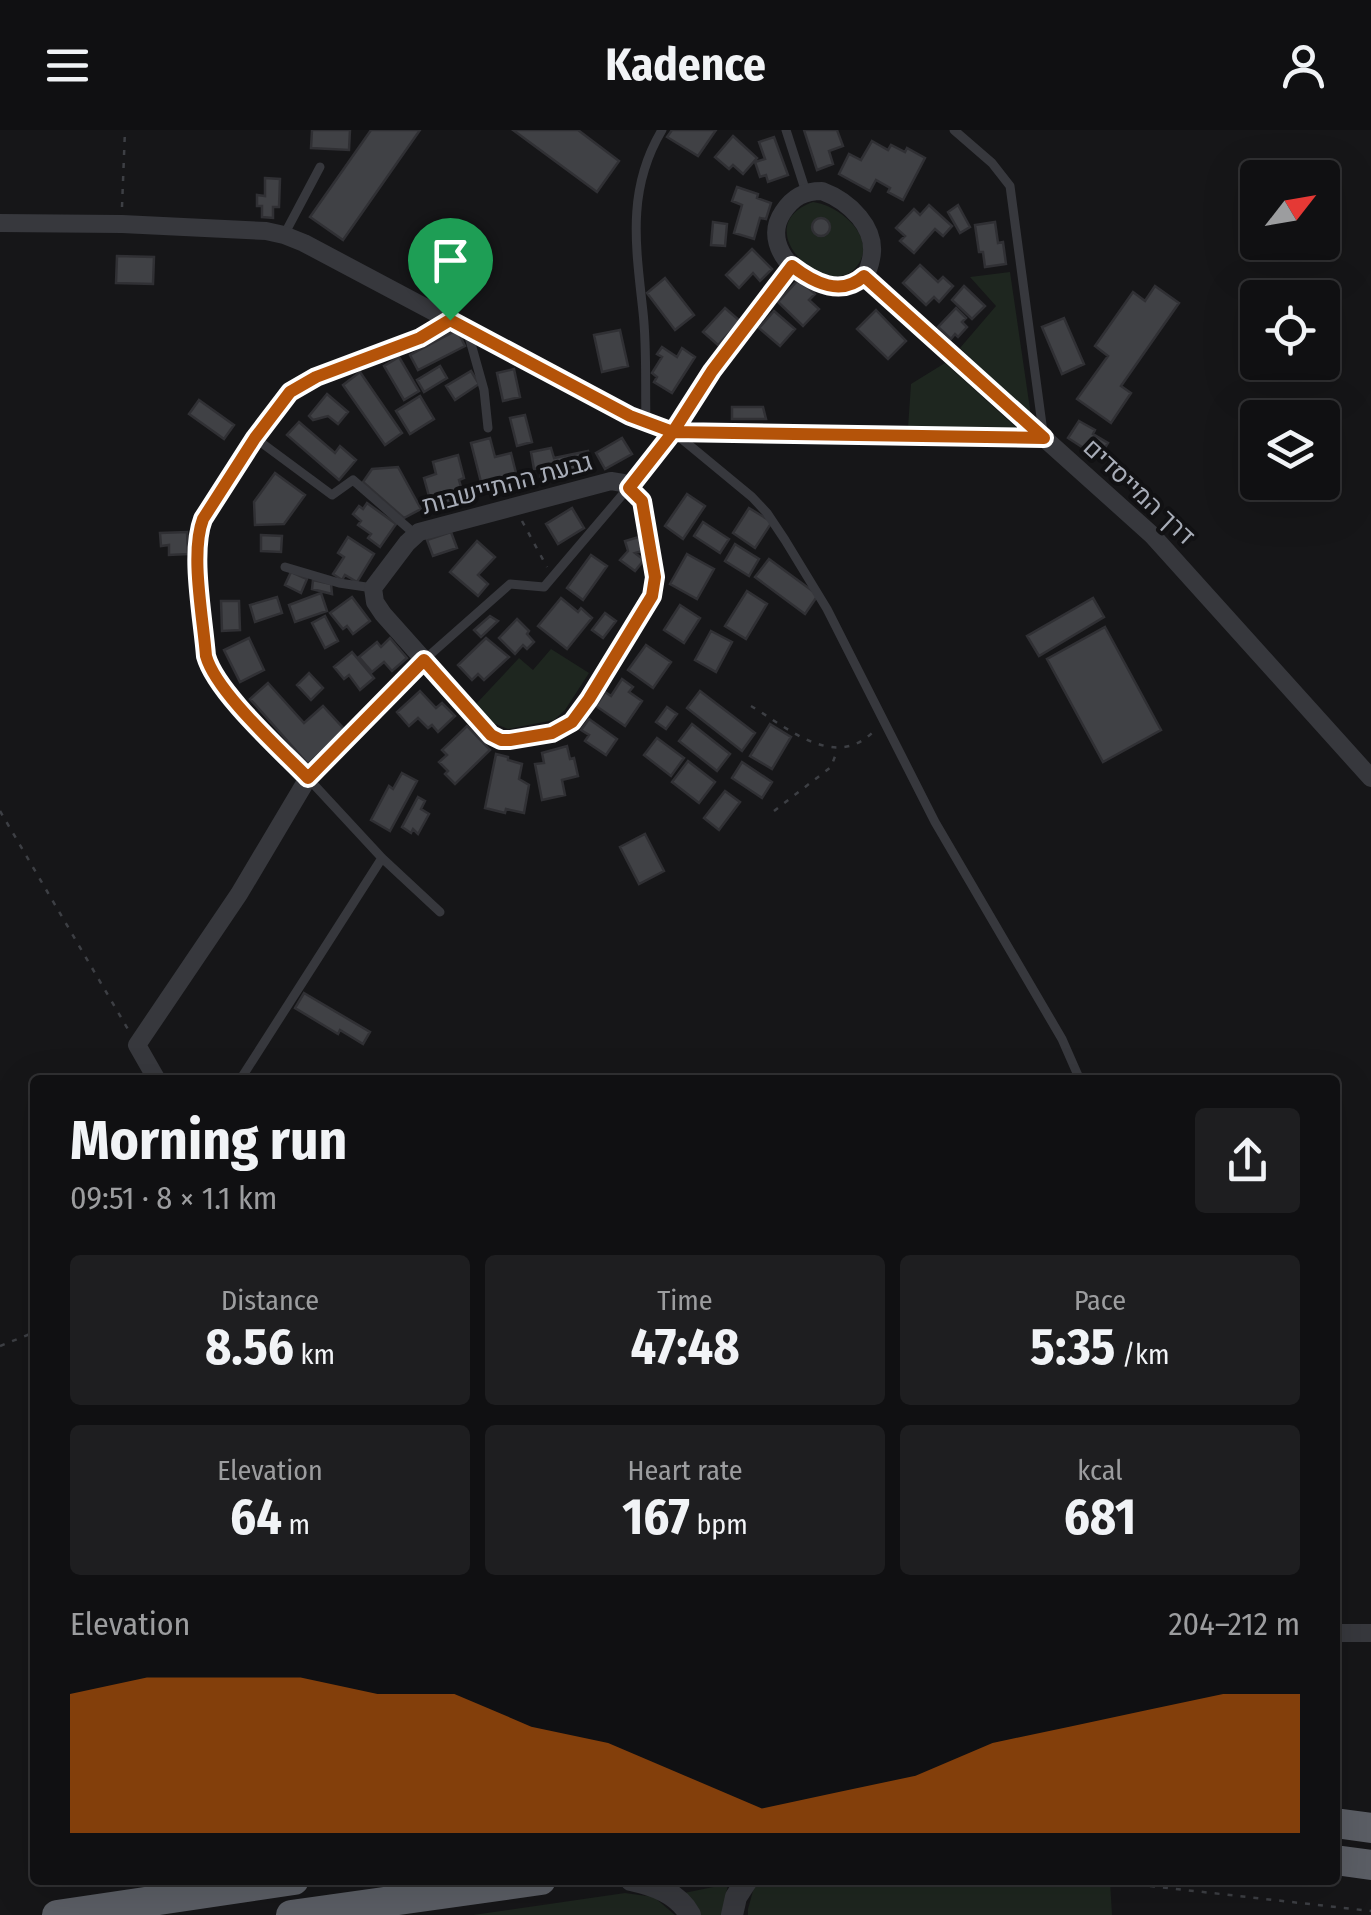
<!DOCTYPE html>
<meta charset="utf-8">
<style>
:root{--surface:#101012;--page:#1e1e20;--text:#f1f3f6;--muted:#9c9d9f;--line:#303032;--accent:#b45309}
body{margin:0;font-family:"Fira Sans Condensed",Heebo,sans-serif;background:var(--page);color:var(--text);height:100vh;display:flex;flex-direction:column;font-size:38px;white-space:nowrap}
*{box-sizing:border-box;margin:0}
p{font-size:32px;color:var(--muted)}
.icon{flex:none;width:55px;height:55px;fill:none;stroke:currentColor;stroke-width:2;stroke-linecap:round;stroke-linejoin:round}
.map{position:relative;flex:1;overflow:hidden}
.details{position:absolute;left:30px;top:945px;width:1310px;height:810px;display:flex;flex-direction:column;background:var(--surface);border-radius:10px;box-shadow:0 10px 40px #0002,0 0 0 2px var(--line)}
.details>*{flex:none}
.needle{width:65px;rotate:59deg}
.controls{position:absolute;left:1240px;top:30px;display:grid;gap:20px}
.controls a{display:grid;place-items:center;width:100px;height:100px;border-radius:10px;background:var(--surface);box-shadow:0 10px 40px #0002,0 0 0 2px var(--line);font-size:50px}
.pin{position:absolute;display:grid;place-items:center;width:85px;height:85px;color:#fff;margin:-102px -42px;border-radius:50% 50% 50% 0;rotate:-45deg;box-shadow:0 0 10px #0007}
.pin .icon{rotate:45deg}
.round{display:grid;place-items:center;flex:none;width:105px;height:105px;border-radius:10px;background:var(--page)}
.summary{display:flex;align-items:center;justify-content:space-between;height:170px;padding:0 40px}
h1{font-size:55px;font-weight:700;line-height:75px}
.metrics{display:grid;grid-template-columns:repeat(3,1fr);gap:15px;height:170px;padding:10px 40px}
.metrics div{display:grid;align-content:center;border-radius:10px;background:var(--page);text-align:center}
.metrics b{font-size:50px;font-weight:700}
.metrics small{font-size:28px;font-weight:400}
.metrics p{font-size:28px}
.chart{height:280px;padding:20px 40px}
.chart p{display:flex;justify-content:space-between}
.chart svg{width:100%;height:180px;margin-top:10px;fill:var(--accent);opacity:.7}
header{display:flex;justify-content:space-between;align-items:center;height:130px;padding:0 40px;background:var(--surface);font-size:45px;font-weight:700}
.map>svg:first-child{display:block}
.green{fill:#1e261f}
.building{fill:#404145;stroke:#303034;stroke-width:2.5}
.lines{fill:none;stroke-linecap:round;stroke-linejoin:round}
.path{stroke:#3d3f44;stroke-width:2.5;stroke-dasharray:5 8;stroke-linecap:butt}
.service{stroke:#37383d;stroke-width:9}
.minor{stroke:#37383d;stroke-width:18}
.tertiary{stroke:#37383d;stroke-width:22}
.trunk{stroke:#5b5e65;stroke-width:30}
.route-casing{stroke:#fff;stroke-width:20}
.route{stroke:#b45309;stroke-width:12}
.labels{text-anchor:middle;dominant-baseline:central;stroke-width:8;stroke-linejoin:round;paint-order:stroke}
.street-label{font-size:25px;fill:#a8adb8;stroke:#111113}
</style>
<header><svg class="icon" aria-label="menu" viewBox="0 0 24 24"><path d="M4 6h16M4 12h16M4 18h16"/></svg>Kadence<svg class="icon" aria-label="person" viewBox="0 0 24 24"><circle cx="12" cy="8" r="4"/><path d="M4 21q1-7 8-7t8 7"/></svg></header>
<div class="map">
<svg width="1371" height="1785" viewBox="0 0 1371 1785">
<rect width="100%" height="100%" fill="#161618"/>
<path class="green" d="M813,72C839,75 879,108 857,136C829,174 744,97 813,72Z
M1010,142L1031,286L960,218L996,176L970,147Z
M945,233L1019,300L908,298L911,254Z
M551,519L589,543L565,580L554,590L508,599L491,592L476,574L519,528L533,540Z
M756,1750H1110L1112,1785H748V1779Z
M728,1754L722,1785H699L684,1763Z
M625,1763L654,1767L675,1785H473Z"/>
<path class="building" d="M312,0H350L349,20L311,18Z
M371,0H420L343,110L310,87Z
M513,0H578L619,31L597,62Z
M672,0H716L698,26L667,7Z
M804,0H837L843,16L829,21L833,34L817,40Z
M733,6L757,28L743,44L733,35L729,39L715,27Z
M774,7L788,45L768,52L766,45L760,47L755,32L765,29L759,12Z
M872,11L888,20L891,15L905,22L907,18L925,28L903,70L888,62L890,58L876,50L870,61L839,44L849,24L861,30Z
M265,48L280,49L279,77H273V88L262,87V76H257V65L265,66Z
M737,57L758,64L757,68L771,73L766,89L760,88L754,109L734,103L742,75L732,71Z
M929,75L952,96L943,106L935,99L914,123L900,111L905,106L896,98L914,79L920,85Z
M958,75L970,97L960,103L948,82Z
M812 97a9 9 0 1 1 18 0a9 9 0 1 1-18 0Z
M713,92L727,94L725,116L711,115Z
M995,92L998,113L1003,112L1006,134L985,137L983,122H979L975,95Z
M752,119L772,139L760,151L753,143L739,158L726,145Z
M117,126L154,127L153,154L116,153Z
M920,135L938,152L943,147L953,156L939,172L934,167L926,175L903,153Z
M665,148L694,185L675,200L647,163Z
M799,149L815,164L809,170L819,179L803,196L778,172Z
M964,156L985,176L972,189L952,170Z
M1155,156L1179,173L1121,256L1131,263L1111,293L1077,269L1108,226L1095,216L1133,162L1145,171Z
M725,178L740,191L718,215L703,202Z
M956,178L966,188L962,192L967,197L958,207L955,204L951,209L938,197Z
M876,180L906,211L888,229L857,199Z
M774,181L795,199L780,216L759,198Z
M1064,188L1084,234L1062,244L1042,197Z
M457,200L465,216L418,240L410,225Z
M620,200L628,236L602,242L594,205Z
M662,217L677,227L682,218L695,227L672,263L654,252L657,247L652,243L662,227L657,224Z
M399,227L419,261L404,270L384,236Z
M440,236L447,248L424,262L417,250Z
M514,239L520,267L503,271L497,243Z
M471,241L479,254L455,270L446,256Z
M360,242L402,303L385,315L343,255Z
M327,264L348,282L338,294L328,286L313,290L309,286Z
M420,266L434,289L410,304L396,281Z
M199,270L234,295L224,309L189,284Z
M732,277H763L766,289H732Z
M525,285L532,312L517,316L510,288Z
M1079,291L1095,300L1093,304L1108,313L1101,324L1087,316L1085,319L1068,308Z
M299,292L335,323L340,316L356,330L339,350L287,305Z
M490,308L495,327L511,323L519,355L493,362L490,350L481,352L471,313Z
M622,308L632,324L605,339L596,323Z
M551,318L554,328L588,321L592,338L541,348L539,338L534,339L531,322Z
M458,325L464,348L459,350L465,371L452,375L451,371L432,377L424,348L436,344L433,332Z
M398,337L421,379L404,388L363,352L372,339Z
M275,343L305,365L284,394L255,395L254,372Z
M687,364L705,376L683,409L665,396Z
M367,373L396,394L380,417L368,408L371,404L358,395L361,391L353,384L359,376L363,379Z
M572,378L584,398L558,414L546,394Z
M749,378L772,392L755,418L733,403Z
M703,392L729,409L720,423L694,406Z
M187,402L188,424L169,425V415L161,416L160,403Z
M451,402L457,418L433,426L427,410Z
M261,405L282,406L281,422L261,421Z
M642,406L646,420L635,423L644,430L635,441L620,430L628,421L625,411Z
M348,407L374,424L357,452L345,445L342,450L333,444L344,427L338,423Z
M477,411L495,427L478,445L488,454L478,466L450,442Z
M735,414L759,429L749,446L725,431Z
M687,424L714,439L697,469L670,454Z
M591,425L607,436L583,470L567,458Z
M769,429L818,465L805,484L755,447Z
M291,442L307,449L301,463L285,455Z
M313,450L331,454L332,464L312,459Z
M747,461L767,474L746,509L725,496Z
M321,463L327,481L295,492L289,475Z
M277,467L282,483L255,492L250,475Z
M352,467L370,491L353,504L347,496L343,499L330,483Z
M561,468L578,482L581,478L592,488L567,519L538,496Z
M1093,468L1104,487L1039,526L1027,506Z
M221,471H239L240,500L222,501Z
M680,475L700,488L684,513L664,500Z
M605,483L616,491L603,508L592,500Z
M325,486L338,511L325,518L312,493Z
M490,486L498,491L481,507L474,500Z
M517,489L529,501L527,504L534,512L527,519L523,515L515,524L499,508Z
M1105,497L1161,600L1103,632L1047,529Z
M711,501L732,512L716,542L695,530Z
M249,508L264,540L240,552L224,520Z
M390,508L407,528L392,541L384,532L372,542L359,527L377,512L381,517Z
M486,508L509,527L484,550L478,544L472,550L458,535Z
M646,515L671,532L653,558L628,540Z
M352,522L374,548L360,560L349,545L344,549L334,537Z
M309,543L323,558L311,570L297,555Z
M622,549L633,557L629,562L642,571L625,596L596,576L605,562L611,566Z
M268,553L304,593L323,576L345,600L308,634L250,569Z
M420,561L436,578L442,573L455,586L438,602L432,595L428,598L418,588L409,596L397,582Z
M700,561L755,603L742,621L687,578Z
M667,577L677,584L666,599L656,592Z
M589,589L617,609L606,625L585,611L589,605L581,600Z
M692,594L730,624L717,641L679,611Z
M770,594L791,607L772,639L750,626Z
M467,596L490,620L455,654L445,644L448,641L439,632L447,625L442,620Z
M657,608L684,628L671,646L644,625Z
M567,616L570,629L574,628L578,646L562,650L565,665L542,670L535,634L544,633L542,623Z
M496,624L508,627V630L522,634L519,649L529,655L524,683L506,679L505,683L485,678Z
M688,631L715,652L699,673L672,652Z
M742,632L772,652L762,668L732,648Z
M402,643L417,651L390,701L371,690L389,656L393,659Z
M725,661L740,672L719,700L704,688Z
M418,667L425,671L421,679L429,684L418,704L413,699L411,703L402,697Z
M645,704L664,741L639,754L620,717Z
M304,863L370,902L363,914L340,900L338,904L295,878Z"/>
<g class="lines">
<path class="path" d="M122,77L125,0
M683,286L706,251
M522,391L547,437
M751,576C788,598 835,641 874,601
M0,681L129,901
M774,681L831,637L837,621
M0,1216L35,1202
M1150,1756L1371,1781"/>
<path class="service" d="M786,0L806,62
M954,0L992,33L1010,56L1043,302
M284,105L320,37
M468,203L484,260L488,298
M712,241L792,137
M646,291C645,255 647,218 643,182C636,117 626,60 662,0
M677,305L752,367L767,383L785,410L827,479L935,692L1062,909L1080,950
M255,308L332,365L353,350L416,405
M285,437L339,453L373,458
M424,530L510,454L544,457L629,357
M440,782L382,728L216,549L206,526L197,408L203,389L255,308L281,272L304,253L421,208L450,191
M240,950L382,728"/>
<path class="minor" d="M822,61C849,71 878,98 871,129C869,140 865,149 855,154C820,171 755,123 783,82C793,67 804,61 822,61Z
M0,93L122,94L266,101L284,105L304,113L630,286L673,302L1044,308L1152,405L1371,648
M865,147L1044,308
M611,351L623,353L642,371L655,447L652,466L589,569L572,591L552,603L510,610H501L491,605L383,484L375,472L373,458L407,413L419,402Z
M629,357L673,302
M157,950L137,915L239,764L308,648L424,530
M1335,1503H1371"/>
<path class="tertiary" d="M631,1750C654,1755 678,1763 690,1785
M732,1785L736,1767L747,1750"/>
<path class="trunk" d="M1335,1693L1371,1698
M1335,1730L1371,1735
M57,1785L294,1750
M291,1785L541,1750"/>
</g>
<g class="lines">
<g class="route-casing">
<path id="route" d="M450,190L420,208L316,247L290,262L255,308L203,389C190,423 203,487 206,526C216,562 280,619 308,648L424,530L491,605L501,610H510L552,603L572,592L589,569L652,466L655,447L642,371L629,358L673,302L712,241L792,136C814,153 841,167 864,146L1044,308L673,302L630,286L450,190"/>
</g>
<use href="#route" class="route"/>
</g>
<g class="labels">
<g class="street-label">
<text transform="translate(507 354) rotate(-15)">גבעת ההתיישבות</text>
<text transform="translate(1139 362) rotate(43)">דרך המייסדים</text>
</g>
</g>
</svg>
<div class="controls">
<a><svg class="needle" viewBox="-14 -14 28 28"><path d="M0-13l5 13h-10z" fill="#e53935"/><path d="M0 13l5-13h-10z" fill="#9c9d9f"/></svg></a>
<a><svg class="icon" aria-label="locate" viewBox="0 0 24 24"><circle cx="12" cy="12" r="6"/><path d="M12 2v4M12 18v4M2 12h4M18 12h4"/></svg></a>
<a><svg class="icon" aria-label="layers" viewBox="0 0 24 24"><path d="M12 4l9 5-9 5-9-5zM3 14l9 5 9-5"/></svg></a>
</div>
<div class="pin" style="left:450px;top:190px;background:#1e9e55"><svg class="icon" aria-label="arrive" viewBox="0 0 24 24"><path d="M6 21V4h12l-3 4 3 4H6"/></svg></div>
<section class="details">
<div class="summary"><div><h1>Morning run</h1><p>09:51 · 8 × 1.1 km</p></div><a class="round"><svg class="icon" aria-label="share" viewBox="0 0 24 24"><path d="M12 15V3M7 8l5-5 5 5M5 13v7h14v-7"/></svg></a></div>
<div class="metrics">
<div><p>Distance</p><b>8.56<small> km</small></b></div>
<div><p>Time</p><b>47:48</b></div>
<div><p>Pace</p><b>5:35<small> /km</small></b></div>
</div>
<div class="metrics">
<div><p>Elevation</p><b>64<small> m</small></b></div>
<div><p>Heart rate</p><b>167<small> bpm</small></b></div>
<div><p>kcal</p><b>681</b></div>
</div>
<div class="chart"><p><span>Elevation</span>204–212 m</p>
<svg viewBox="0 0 160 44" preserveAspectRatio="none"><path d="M0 44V10L10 6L20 6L30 6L40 10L50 10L60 18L70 22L80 30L90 38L100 34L110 30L120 22L130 18L140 14L150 10L160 10V44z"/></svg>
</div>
</section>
</div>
